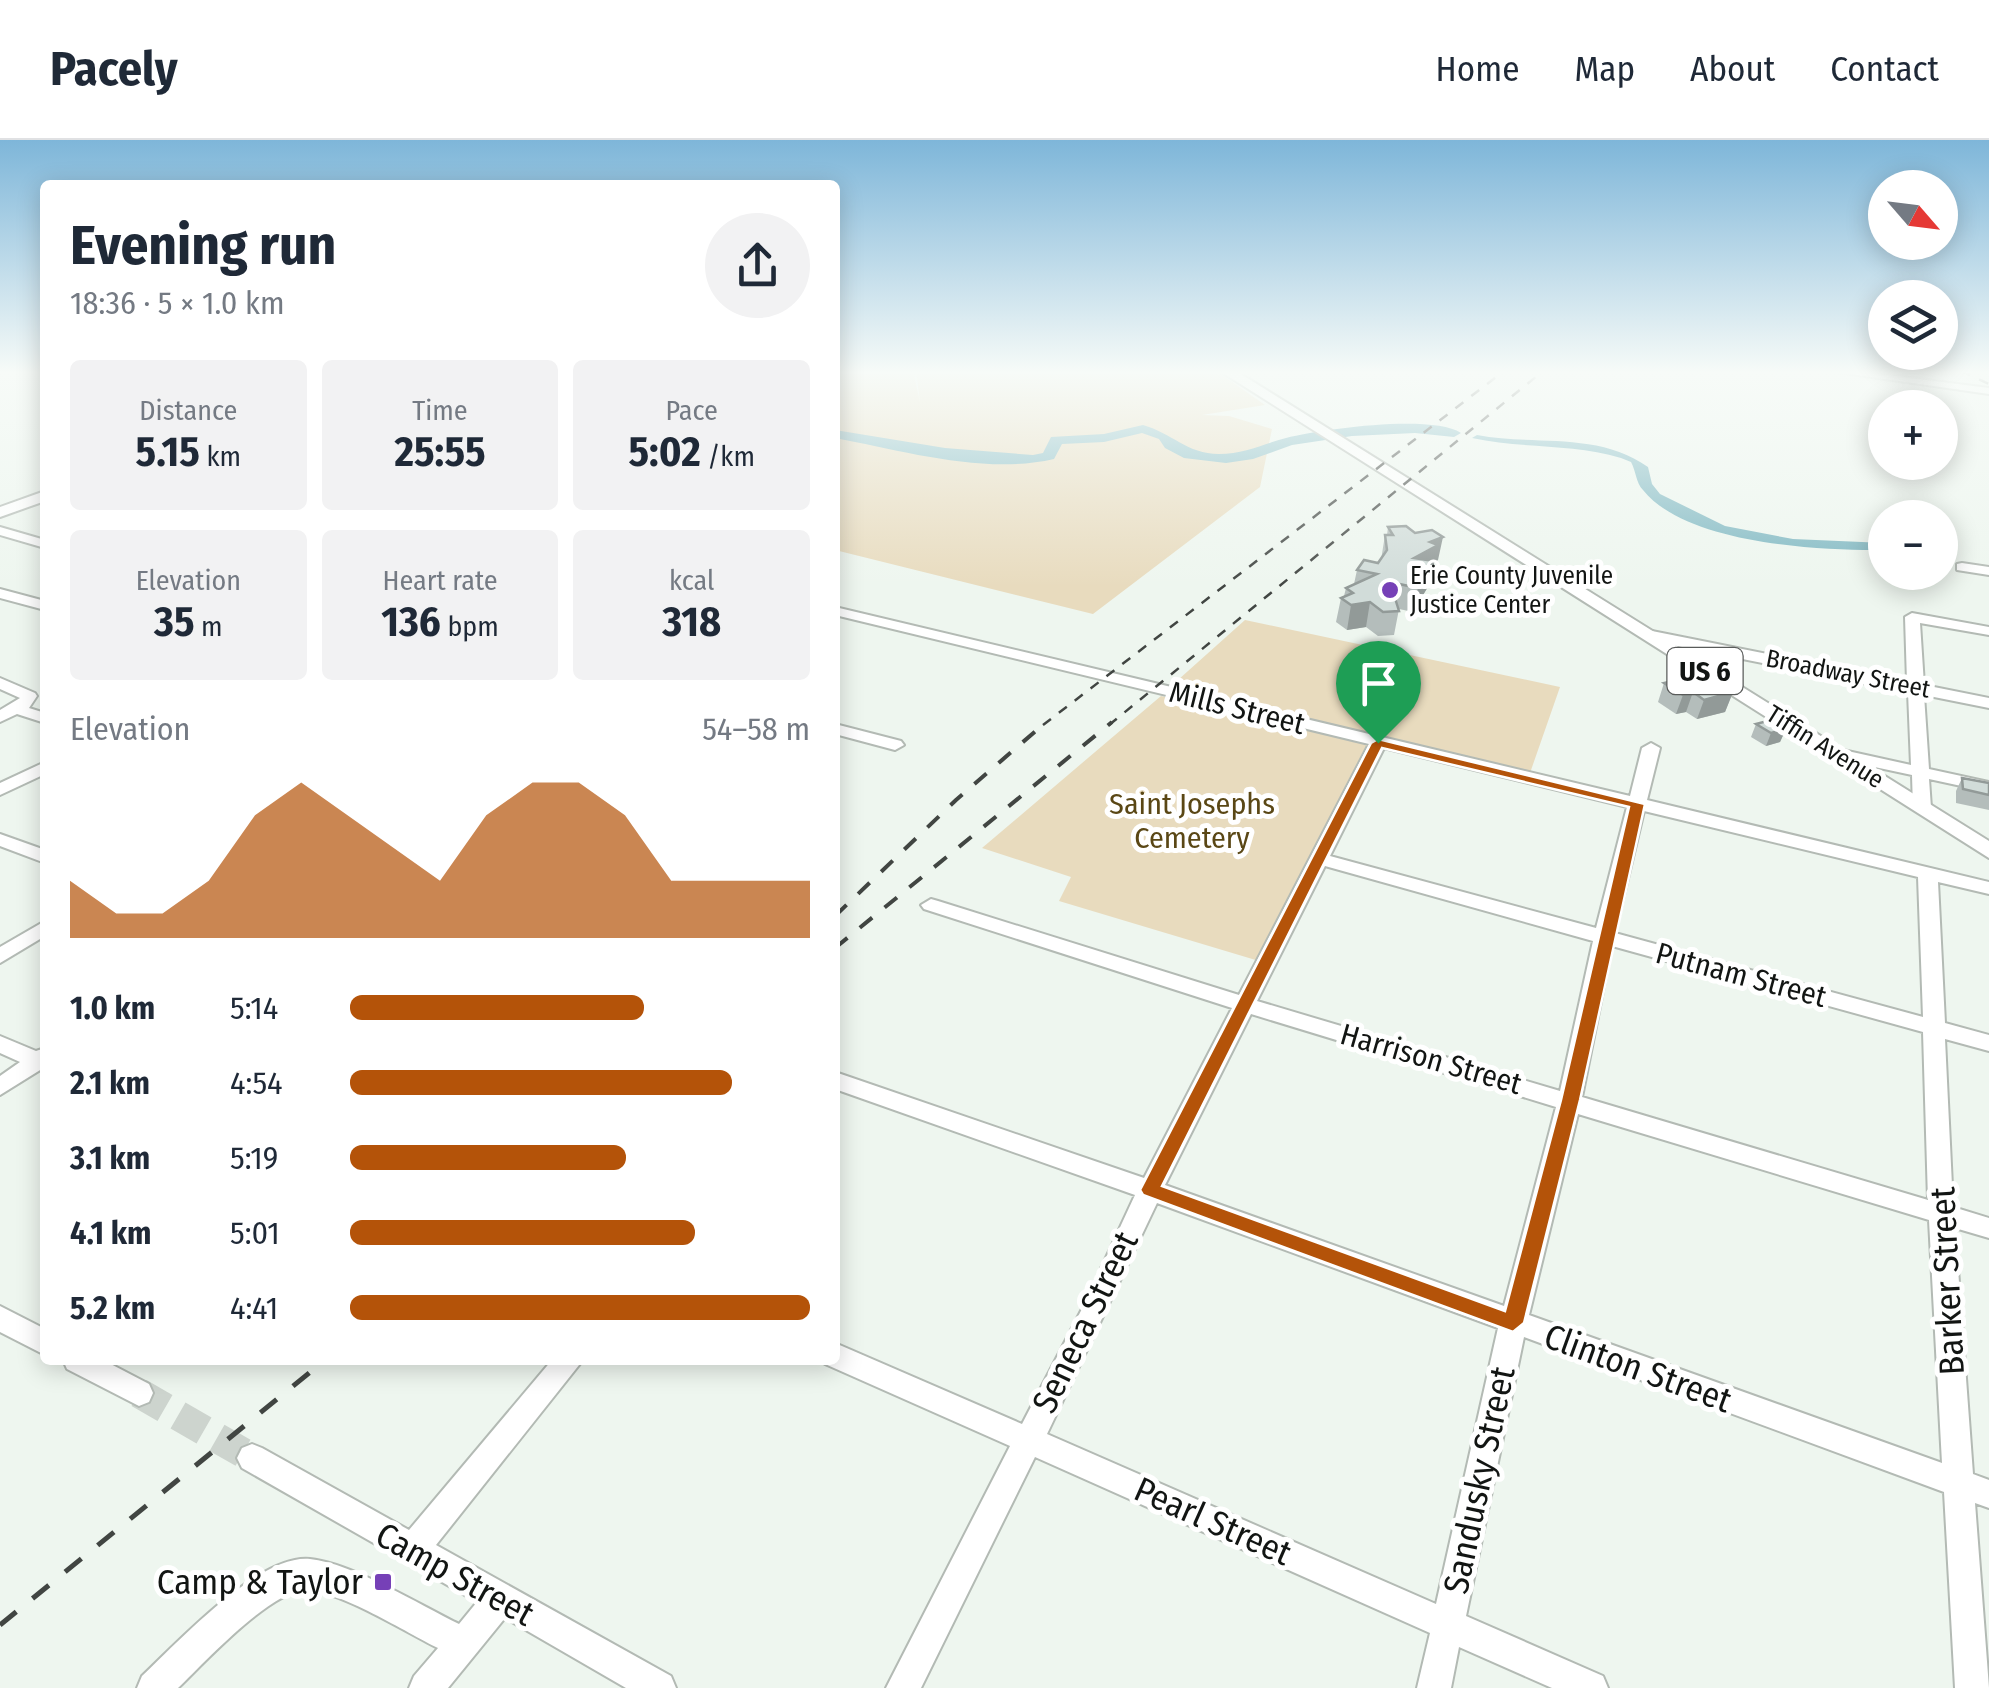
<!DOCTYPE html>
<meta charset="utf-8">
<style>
:root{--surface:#fff;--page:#f2f2f3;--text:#1f2937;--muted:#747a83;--line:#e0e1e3;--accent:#b45309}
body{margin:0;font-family:"Fira Sans Condensed",sans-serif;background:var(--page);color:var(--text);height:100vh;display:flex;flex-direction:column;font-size:38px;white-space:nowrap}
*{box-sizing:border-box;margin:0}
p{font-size:32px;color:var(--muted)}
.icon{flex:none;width:55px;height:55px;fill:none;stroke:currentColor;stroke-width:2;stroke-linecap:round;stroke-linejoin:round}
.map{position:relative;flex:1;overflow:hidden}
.drawer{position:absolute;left:40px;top:40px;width:800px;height:1185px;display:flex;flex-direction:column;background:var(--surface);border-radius:10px;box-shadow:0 5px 25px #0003}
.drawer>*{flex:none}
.needle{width:65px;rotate:118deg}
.buttons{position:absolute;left:1868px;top:30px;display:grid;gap:20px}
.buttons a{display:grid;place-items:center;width:90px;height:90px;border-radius:50%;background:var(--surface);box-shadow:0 5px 25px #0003;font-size:50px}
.pin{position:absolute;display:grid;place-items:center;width:85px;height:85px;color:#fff;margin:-102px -42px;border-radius:50% 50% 50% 0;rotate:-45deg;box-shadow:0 0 10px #0007}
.pin .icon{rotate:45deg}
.round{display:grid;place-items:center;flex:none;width:105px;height:105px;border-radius:52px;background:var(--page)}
.summary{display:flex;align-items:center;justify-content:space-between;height:170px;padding:0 30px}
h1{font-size:55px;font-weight:700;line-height:75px}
.metrics{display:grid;grid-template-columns:repeat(3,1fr);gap:15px;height:170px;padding:10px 30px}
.metrics div{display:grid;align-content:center;border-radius:10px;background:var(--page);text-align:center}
.metrics b{font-size:42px;font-weight:700}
.metrics small{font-size:28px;font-weight:400}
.metrics p{font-size:28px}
.chart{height:280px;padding:20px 30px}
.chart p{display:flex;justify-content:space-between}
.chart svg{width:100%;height:180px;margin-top:10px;fill:var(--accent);opacity:.7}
ul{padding:0 30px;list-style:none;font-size:32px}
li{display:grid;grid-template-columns:160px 120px 1fr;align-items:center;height:75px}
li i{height:25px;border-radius:12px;background:var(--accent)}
header{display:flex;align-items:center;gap:60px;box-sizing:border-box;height:140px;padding:0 50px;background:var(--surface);border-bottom:2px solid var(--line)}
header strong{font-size:48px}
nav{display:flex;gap:55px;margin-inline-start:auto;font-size:35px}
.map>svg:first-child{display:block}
.green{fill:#e8dbbe}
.water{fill:#80b8c2}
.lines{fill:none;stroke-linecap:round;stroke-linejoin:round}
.river{fill:#80b8c2;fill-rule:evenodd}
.minor-tunnel{stroke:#cdd4ce;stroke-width:30;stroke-dasharray:30 15;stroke-linecap:butt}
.minor-casing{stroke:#b3bab4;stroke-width:4}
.major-casing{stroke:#b3bab4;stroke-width:4}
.minor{fill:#fff;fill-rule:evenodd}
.major{fill:#fff;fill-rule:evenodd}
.rail-far2{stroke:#414542;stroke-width:2.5;stroke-dasharray:10 10;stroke-linecap:butt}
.rail-far1{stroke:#414542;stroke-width:4;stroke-dasharray:16 16;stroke-linecap:butt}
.rail{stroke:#414542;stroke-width:5;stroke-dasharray:21 21;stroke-linecap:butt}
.wall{fill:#b4bdbb}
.shaded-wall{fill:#929a98}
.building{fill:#d1dcd9;stroke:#929a98;stroke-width:2.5}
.route{fill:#b45309;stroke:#fff;stroke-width:2.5;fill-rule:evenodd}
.poi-dot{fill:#7640b7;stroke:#fff;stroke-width:4}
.labels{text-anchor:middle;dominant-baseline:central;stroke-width:10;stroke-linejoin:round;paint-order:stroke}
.far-poi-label{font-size:25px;fill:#121513;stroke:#fff;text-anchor:start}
.far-street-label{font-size:25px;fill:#121513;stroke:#fff}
.shield{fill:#fff;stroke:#595b5a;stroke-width:2.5}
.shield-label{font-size:28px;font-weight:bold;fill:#121513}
.street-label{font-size:30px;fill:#121513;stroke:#fff}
.park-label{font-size:30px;fill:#5a4715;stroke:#fff}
.near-street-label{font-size:35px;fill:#121513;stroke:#fff}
.near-poi-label{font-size:35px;fill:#121513;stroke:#fff;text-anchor:end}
</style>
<header>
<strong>Pacely</strong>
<nav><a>Home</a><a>Map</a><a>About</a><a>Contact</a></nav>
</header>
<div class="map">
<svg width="1989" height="1548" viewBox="0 0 1989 1548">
<rect width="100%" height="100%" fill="#eef6ef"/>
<path class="green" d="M835,231H913L920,262L916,231H1191L1222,235L1265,265L1202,275L1229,276L1272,289L1260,347L1093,474L835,410Z
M1245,480L1560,547L1530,633L1169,548Z
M1161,556L1369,603L1259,821L1059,761L1071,737L982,708Z"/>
<path class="water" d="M1477,295C1533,306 1598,291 1648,327L1652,344L1660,354L1725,386L1793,399L1885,403V410C1820,411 1686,404 1643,350C1636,343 1636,331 1631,322L1621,318C1572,303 1522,309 1472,298Z"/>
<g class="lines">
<path class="river" d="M1143,285C1172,293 1187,314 1219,314C1244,314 1263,304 1286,298C1322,289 1432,274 1461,293L1454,297L1415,293L1352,296L1292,305L1253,319L1226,323L1184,318L1165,308L1159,299L1142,293L1104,302L1062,304L1054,319C985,335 904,311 835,298V290L945,308L1033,315L1043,313L1051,297L1104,294Z"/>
<path class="minor-tunnel" d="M139,1253L252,1318"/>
<g class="minor-casing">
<path id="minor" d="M1830,231H1856L1989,248V254Z
M0,387L45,400V408L0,395Z
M1962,423L1989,427V435L1957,430V424Z
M0,449L45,461V470L0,458Z
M835,467L1630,656L1642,608L1651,603L1660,608L1647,660L1989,742V754L1938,742L1945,883L1989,895V911L1945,899L1953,1067L1989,1078V1098L1955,1088L1973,1334L1989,1340V1368L1975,1363L1989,1548H1955L1944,1352L1524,1197L1466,1476L1603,1536L1608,1548H1552L1459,1507L1451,1548H1417L1430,1493L1035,1317L921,1548H886L1010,1306L825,1224L823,1220H835V1203L1022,1284L1084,1165L1135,1055L835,949V932L1144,1038L1232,868L924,769L921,765L931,759L938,761L1239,855L1369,604L835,475ZM1384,608L1627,667L1596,788L1330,716ZM1644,671L1918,737L1923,877L1615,793ZM1325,726L1593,801L1560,951L1257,861ZM1612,806L1923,892L1928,1060L1582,957ZM1251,874L1556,967L1504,1166L1165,1045ZM1578,974L1929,1080L1942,1323L1529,1175ZM1157,1063L1498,1188L1436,1464L1047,1294Z
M1912,473L1989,487V495L1920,483L1924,545L1989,558V568L1924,555L1929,629L1989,642V652L1929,639L1931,668L1922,673L1913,668L1912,635L1828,617L1825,613L1834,608L1911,625L1908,552L1647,500L1639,495L1647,490L1907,542L1905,477Z
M0,538L35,553L37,556L29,568L45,573V583L17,574L0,582V570L20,558L0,549Z
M835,584L901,601L904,605L895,610L835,594Z
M45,622V634L0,655V643Z
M0,694L45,710V723L0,706Z
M45,781V796L0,823V807Z
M0,896L36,911L45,908V927L0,955V936L20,922L0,913Z
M0,1166L45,1189V1215L0,1192Z
M63,1220H103L149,1244L153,1253L149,1262L139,1266L67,1229Z
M552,1220H583L436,1405L671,1536L676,1548H626L505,1478L448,1548H409L414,1536L438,1508C407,1493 337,1449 305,1450C269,1452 204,1523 178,1548H137L142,1536C178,1502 259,1414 310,1419C352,1423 420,1465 459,1484L477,1462L242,1328L237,1318L242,1308L252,1304L262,1308L409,1390Z"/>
</g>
<g class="major-casing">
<path id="major" d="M1220,231H1236L1989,701V718Z
M45,351V361L0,377V367Z"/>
</g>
<use href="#minor" class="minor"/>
<use href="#major" class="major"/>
<path class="rail-far2" d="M1961,231L1989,244
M1043,585L1504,231
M1109,585L1543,231"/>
<path class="rail-far1" d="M835,776L956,660L1046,582
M835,808L1112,582"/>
<path class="rail" d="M0,1485L325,1220"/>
</g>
<path class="wall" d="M1388,387L1438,420L1434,422L1429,445L1413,472L1399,469L1394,495L1378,496L1366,487L1347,490L1336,482L1341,458L1344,456L1346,448L1354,444L1357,430L1378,423L1381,420L1385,395H1387Z
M1664,543L1733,552L1725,572L1697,579L1686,572L1676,574L1658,562Z
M1756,584L1786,589L1780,602L1766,606L1751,597Z
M1962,638L1989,643V670L1956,663V651Z"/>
<path class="shaded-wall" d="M1443,397L1438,420L1434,422L1429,445L1413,472L1418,448L1414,418L1430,402Z
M1370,462L1366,487L1347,490L1351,465Z
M1693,552L1686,572L1676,574L1683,555Z
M1733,552L1725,572L1697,579L1704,560Z
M1786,589L1780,602L1766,606L1771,593Z"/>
<path class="building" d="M1406,386L1415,393L1432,390L1443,397L1430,402L1438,405L1414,418L1434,421L1418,448L1390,442L1399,471L1383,472L1370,462L1351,465L1341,458L1353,453L1346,448L1377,434L1357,430L1364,420L1378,423L1387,410L1385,395H1393L1388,387Z
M1702,534L1733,552L1704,560L1693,552L1683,555L1664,543Z
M1771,580L1786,589L1771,593L1756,584Z
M1962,638L1989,643V655L1963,649Z"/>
<linearGradient id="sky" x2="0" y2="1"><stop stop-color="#7eb6d9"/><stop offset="0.52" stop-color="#f7fbf8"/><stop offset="1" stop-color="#f7fbf8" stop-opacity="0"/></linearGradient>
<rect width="1989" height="447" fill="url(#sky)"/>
<path class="route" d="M1378,599L1645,664L1580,960L1524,1183L1513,1192L1143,1055L1140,1050L1371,603ZM1382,608L1629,667L1561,960L1505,1171L1162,1046Z"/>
<g class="poi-dot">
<circle cx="1390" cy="450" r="10"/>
<rect x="373" y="1432" width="20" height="20" rx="5"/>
</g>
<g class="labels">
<g class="far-poi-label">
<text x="1410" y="436">Erie County Juvenile<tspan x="1410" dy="29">Justice Center</tspan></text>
</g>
<g class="far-street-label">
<text transform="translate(1848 534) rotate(11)">Broadway Street</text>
<text transform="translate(1825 607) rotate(32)">Tiffin Avenue</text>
</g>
<rect class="shield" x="1667.5" y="508" width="75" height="46" rx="8"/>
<g class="shield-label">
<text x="1705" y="531">US 6</text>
</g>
<g class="street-label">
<text transform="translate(1237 568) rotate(14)">Mills Street</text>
<text transform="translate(1741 835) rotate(15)">Putnam Street</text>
<text transform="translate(1431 919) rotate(16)">Harrison Street</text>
</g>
<g class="park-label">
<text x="1192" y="664">Saint Josephs<tspan x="1192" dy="34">Cemetery</tspan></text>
</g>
<g class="near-street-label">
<text transform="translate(1947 1141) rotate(-93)">Barker Street</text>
<text transform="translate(1085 1182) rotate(-64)">Seneca Street</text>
<text transform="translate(1638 1228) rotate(20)">Clinton Street</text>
<text transform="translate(1479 1340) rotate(-78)">Sandusky Street</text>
<text transform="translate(1213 1381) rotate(24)">Pearl Street</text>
<text transform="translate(455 1434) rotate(29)">Camp Street</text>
</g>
<g class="near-poi-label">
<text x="363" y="1442">Camp &amp; Taylor</text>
</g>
</g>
</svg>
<div class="buttons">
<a><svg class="needle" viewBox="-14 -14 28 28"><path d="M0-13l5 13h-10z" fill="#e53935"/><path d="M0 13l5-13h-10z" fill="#747a83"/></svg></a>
<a><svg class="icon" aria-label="layers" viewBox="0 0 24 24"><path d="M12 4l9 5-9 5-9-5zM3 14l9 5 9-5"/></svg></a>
<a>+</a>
<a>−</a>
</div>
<div class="pin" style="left:1378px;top:603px;background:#1e9e55"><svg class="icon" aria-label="arrive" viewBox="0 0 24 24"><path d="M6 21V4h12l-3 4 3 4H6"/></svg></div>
<section class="drawer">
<div class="summary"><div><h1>Evening run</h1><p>18:36 · 5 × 1.0 km</p></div><a class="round"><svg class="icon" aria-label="share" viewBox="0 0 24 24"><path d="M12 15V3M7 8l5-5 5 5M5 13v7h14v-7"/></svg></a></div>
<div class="metrics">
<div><p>Distance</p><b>5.15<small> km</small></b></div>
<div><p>Time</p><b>25:55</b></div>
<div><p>Pace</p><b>5:02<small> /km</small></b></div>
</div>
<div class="metrics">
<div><p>Elevation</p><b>35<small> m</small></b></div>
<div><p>Heart rate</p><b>136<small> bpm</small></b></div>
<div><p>kcal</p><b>318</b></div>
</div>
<div class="chart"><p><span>Elevation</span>54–58 m</p>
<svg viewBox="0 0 160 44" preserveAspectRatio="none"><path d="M0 44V30L10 38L20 38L30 30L40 14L50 6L60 14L70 22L80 30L90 14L100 6L110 6L120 14L130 30L140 30L150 30L160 30V44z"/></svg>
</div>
<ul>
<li><b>1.0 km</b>5:14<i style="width:64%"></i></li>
<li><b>2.1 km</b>4:54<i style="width:83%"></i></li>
<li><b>3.1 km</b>5:19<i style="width:60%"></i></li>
<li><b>4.1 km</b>5:01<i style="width:75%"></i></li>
<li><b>5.2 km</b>4:41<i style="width:100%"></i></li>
</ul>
</section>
</div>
